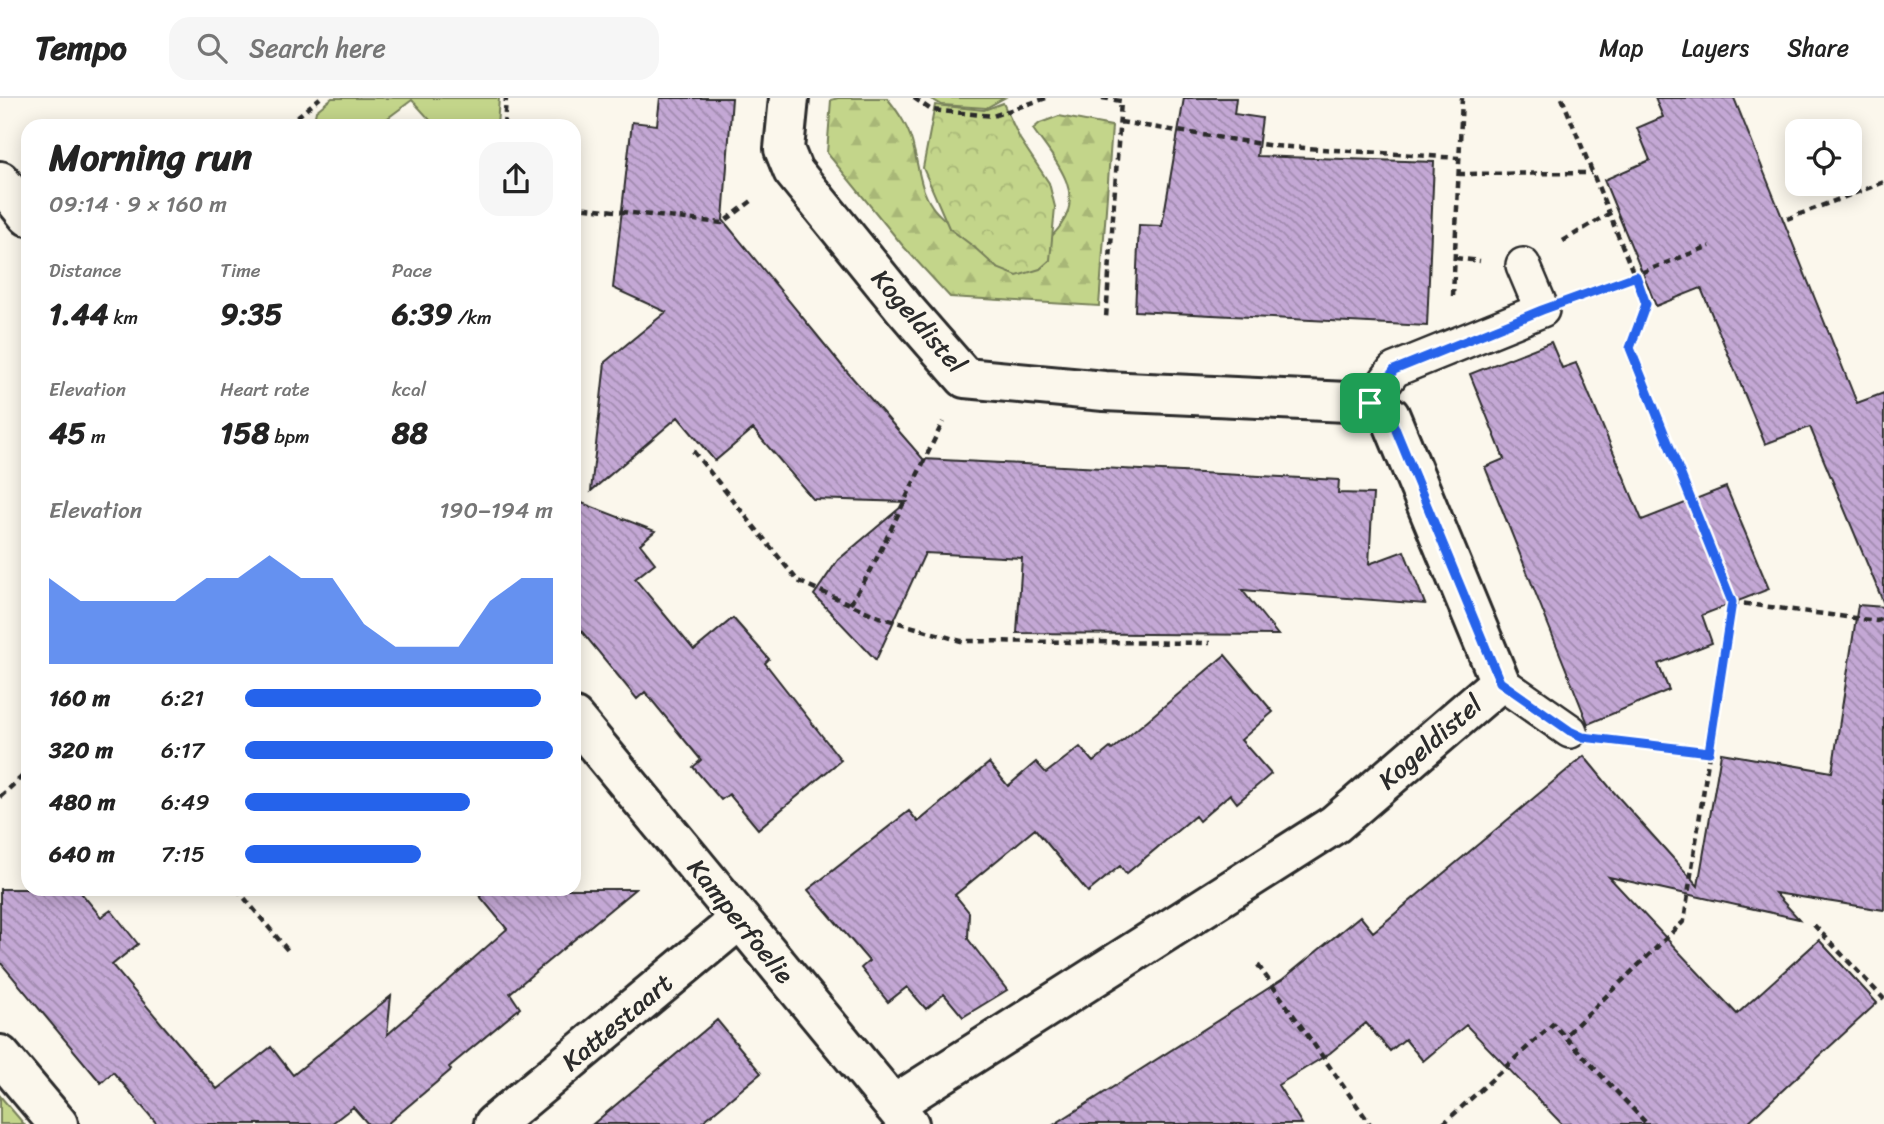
<!DOCTYPE html>
<meta charset="utf-8">
<style>
:root{--surface:#fff;--page:#f6f6f6;--text:#222;--muted:#767676;--line:#e0e0e0;--accent:#2563eb}
body{margin:0;font-family:Sriracha,sans-serif;background:var(--page);color:var(--text);height:100vh;display:flex;flex-direction:column;font-size:26px;white-space:nowrap}
*{box-sizing:border-box;margin:0}
p{font-size:23px;color:var(--muted)}
.icon{flex:none;width:38px;height:38px;fill:none;stroke:currentColor;stroke-width:2;stroke-linecap:round;stroke-linejoin:round}
.map{position:relative;flex:1;overflow:hidden}
.side{position:absolute;left:21px;top:21px;width:560px;height:777px;display:flex;flex-direction:column;background:var(--surface);border-radius:21px;box-shadow:0 4px 18px #0003}
.side>*{flex:none}
.controls{position:absolute;left:1785px;top:21px;display:grid;gap:14px}
.controls a{display:grid;place-items:center;width:77px;height:77px;border-radius:14px;background:var(--surface);box-shadow:0 4px 18px #0003;font-size:35px}
.pin{position:absolute;display:grid;place-items:center;width:60px;height:60px;color:#fff;margin:-30px;border-radius:14px;box-shadow:0 4px 10px #0006}
.round{display:grid;place-items:center;flex:none;width:74px;height:74px;border-radius:21px;background:var(--page)}
.headline{display:flex;align-items:center;justify-content:space-between;height:119px;padding:0 28px}
h1{font-size:38px;font-weight:700;line-height:52px}
.figures{display:grid;grid-template-columns:repeat(3,1fr);gap:10px;height:119px;padding:7px 28px}
.figures div{display:grid;align-content:center}
.figures b{font-size:30px;font-weight:700}
.figures small{font-size:19px;font-weight:400}
.figures p{font-size:19px}
.chart{height:196px;padding:14px 28px}
.chart p{display:flex;justify-content:space-between}
.chart svg{width:100%;height:126px;margin-top:7px;fill:var(--accent);opacity:.7}
ul{padding:0 28px;list-style:none;font-size:23px}
li{display:grid;grid-template-columns:112px 84px 1fr;align-items:center;height:52px}
li i{height:18px;border-radius:9px;background:var(--accent)}
header{display:flex;align-items:center;gap:42px;box-sizing:border-box;height:98px;padding:0 35px;background:var(--surface);border-bottom:2px solid var(--line)}
header strong{font-size:33px}
nav{display:flex;gap:38px;margin-inline-start:auto;font-size:24px}
.search{width:490px;height:63px;background:var(--page);display:flex;align-items:center;gap:18px;box-sizing:border-box;padding:0 24px;border-radius:21px;color:var(--muted);font-size:26px}
.map>svg:first-child{display:block}
.grass{fill:#c3d58a;stroke:#77805a;stroke-width:2}
.forest{fill:url(#forest-firs);stroke:#77805a;stroke-width:2}
.park{fill:url(#park-crowns);stroke:#77805a;stroke-width:2}
.building{fill:url(#building-back-hatch);stroke:#2b2b2b;stroke-width:2}
.lines{fill:none;stroke-linecap:round;stroke-linejoin:round}
.service-casing{stroke:#2b2b2b;stroke-width:38}
.minor-casing{stroke:#2b2b2b;stroke-width:44}
.path{stroke:#2b2b2b;stroke-width:4.5;stroke-dasharray:7 5;stroke-linecap:butt}
.service{stroke:#fbf7ec;stroke-width:33}
.minor{stroke:#fbf7ec;stroke-width:38}
.route-casing{stroke:#fff;stroke-width:14}
.route{stroke:#2563eb;stroke-width:9}
.labels{text-anchor:middle;dominant-baseline:central;stroke-width:6;stroke-linejoin:round;paint-order:stroke}
.street-label{font-size:26px;fill:#2b2b2b;stroke:#fbf7ec}
</style>
<header>
<strong>Tempo</strong>
<div class="search"><svg class="icon" aria-label="search" viewBox="0 0 24 24"><circle cx="10" cy="10" r="6"/><path d="M15 15l6 6"/></svg>Search here</div>
<nav><a>Map</a><a>Layers</a><a>Share</a></nav>
</header>
<div class="map">
<svg width="1884" height="1026" viewBox="0 0 1884 1026">
<defs>
<pattern id="forest-firs" width="22" height="20" patternUnits="userSpaceOnUse" patternTransform="scale(1.75)"><rect width="22" height="20" fill="#c3d58a"/><path d="M5 1l3.5 6h-7zM16 11l3.5 6h-7z" fill="#a8b777"/></pattern>
<pattern id="park-crowns" width="20" height="18" patternUnits="userSpaceOnUse" patternTransform="scale(1.75)"><rect width="20" height="18" fill="#c3d58a"/><path d="M2 6a3 3 0 1 1 6 0M12 15a3 3 0 1 1 6 0" fill="none" stroke="#a8b777"/></pattern>
<pattern id="building-back-hatch" width="6" height="6" patternUnits="userSpaceOnUse" patternTransform="scale(1.75)"><rect width="6" height="6" fill="#c4a8d5"/><path d="M-1 5l2 2M0 0l6 6M5-1l2 2" fill="none" stroke="#9f89ad"/></pattern>
</defs>
<rect width="100%" height="100%" fill="#fbf7ec"/>
<filter id="ink" filterUnits="userSpaceOnUse"><feTurbulence type="fractalNoise" baseFrequency=".0143" numOctaves="2"/><feDisplacementMap in="SourceGraphic" scale="14" xChannelSelector="R" yChannelSelector="G"/><feConvolveMatrix kernelMatrix="1 2 1 2 8 2 1 2 1" color-interpolation-filters="sRGB"/></filter>
<g filter="url(#ink)">
<path class="grass" d="M332,0H499L497,28H433L431,23L412,2L377,28H313L316,13Z
M930,0H1004L986,10L942,7Z
M0,998L24,1026H0Z"/>
<path class="forest" d="M838,0H887C900,16 910,31 914,52C919,71 920,91 932,108C940,121 971,143 984,155L1039,151C1046,144 1055,136 1061,127C1086,93 1052,59 1033,31L1040,25L1059,18L1112,28L1099,208L950,199L903,148L827,55L831,2Z"/>
<path class="park" d="M1003,5L1020,41L1049,85L1055,109L1050,162L1040,171L1017,178L997,170L974,149L949,130L923,70L935,7L984,12Z"/>
<path class="building" d="M660,0H732L723,122L843,269L923,361L1339,382L1338,395L1373,396L1369,466L1404,453L1425,506L1242,492L1278,537L1017,535L1022,460L925,455L876,562L814,497L838,462L907,404L813,401L753,331L715,363L678,319L591,393L605,264L666,214L613,190L632,24L657,27Z
M1184,0H1236L1234,16L1262,20L1257,58L1434,64L1427,228L1135,213L1139,127L1162,128Z
M1655,0H1734L1857,305L1884,295V506L1810,329L1765,346L1701,190L1656,208L1604,82L1650,62L1637,30L1663,19Z
M1551,244L1562,270L1576,265L1642,422L1726,389L1769,491L1702,517L1712,545L1658,566L1669,592L1588,626L1485,369L1504,361L1470,276Z
M574,402L655,433L640,446L655,465L635,481L694,552L733,520L769,561L765,565L841,662L758,731L729,696L721,702L693,669L701,662L645,594L637,601L574,524Z
M1858,507L1884,509V812L1775,795L1799,821L1609,779L1737,916L1819,842L1877,905L1746,1026H1562L1466,927L1423,963L1405,941L1390,953L1366,925L1330,955L1278,987L1302,1026H1055L1283,881L1360,818L1373,834L1584,658L1611,691L1698,788L1721,655L1832,674Z
M1225,557L1273,614L1241,642L1271,676L1237,705L1230,696L1199,723L1195,718L1126,776L1120,768L1088,794L1035,731L955,797L969,814L968,841L1007,892L963,919L944,896L926,911L907,889L888,904L861,870L869,863L808,792L909,713L918,724L989,665L1008,688L1036,664L1046,675L1080,649L1093,664L1110,650L1112,652Z
M0,791H78L101,819L111,812L138,846L112,867L217,991L271,949L293,977L391,898L387,937L507,831L474,791H635L510,895L520,910L449,969L451,972L387,1026H368L353,1009L331,1026H157L113,974L101,985L0,864Z
M717,922L761,975L700,1026H593Z"/>
<g class="lines">
<g class="service-casing">
<path id="service" d="M1370,305L1394,272L1542,212L1523,167
M1500,584L1570,633"/>
</g>
<g class="minor-casing">
<path id="minor" d="M789,0L784,51L793,73L904,210L965,280L1104,293L1370,305L1390,318L1500,584L1335,726L893,1007
M0,83L28,118
M574,620L909,1026
M0,957L58,1026
M494,1026L739,822"/>
</g>
<path class="path" d="M914,0L931,12L993,18L1046,0
M1102,0L1121,3L1106,220
M1562,0L1646,206L1630,250L1732,504L1684,823L1565,938
M1120,24L1274,48L1459,60
M295,28L292,23L320,0
M504,28L506,0
M1458,76L1592,75
M574,113L578,109L722,125L753,102
M1787,121L1884,84
M1563,143L1610,115
M1455,160L1480,163
M1586,196L1710,148
M1453,198L1462,0
M693,353L798,483L879,519L961,543L1210,545
M1732,504L1877,523L1884,520
M850,506L871,472L943,324
M1615,643L1709,654
M0,699L28,673
M237,791L289,854
M1814,827L1884,901
M1258,867L1370,1026
M1443,1026L1553,926L1647,1026"/>
<use href="#service" class="service"/>
<use href="#minor" class="minor"/>
</g>
</g>
<g class="lines" filter="url(#ink)">
<g class="route-casing">
<path id="route" d="M1636,178L1646,206L1630,250L1732,504L1709,654L1583,639L1570,633L1500,584L1390,318L1370,305L1394,272L1542,212Z"/>
</g>
<use href="#route" class="route"/>
</g>
<g class="labels">
<g class="street-label">
<text transform="translate(919 223) rotate(49)">Kogeldistel</text>
<text transform="translate(1430 644) rotate(-41)">Kogeldistel</text>
<text transform="translate(741 823) rotate(51)">Kamperfoelie</text>
<text transform="translate(617 924) rotate(-40)">Kattestaart</text>
</g>
</g>
</svg>
<div class="controls">
<a><svg class="icon" aria-label="locate" viewBox="0 0 24 24"><circle cx="12" cy="12" r="6"/><path d="M12 2v4M12 18v4M2 12h4M18 12h4"/></svg></a>
</div>
<div class="pin" style="left:1370px;top:305px;background:#1e9e55"><svg class="icon" aria-label="arrive" viewBox="0 0 24 24"><path d="M6 21V4h12l-3 4 3 4H6"/></svg></div>
<section class="side">
<div class="headline"><div><h1>Morning run</h1><p>09:14 · 9 × 160 m</p></div><a class="round"><svg class="icon" aria-label="share" viewBox="0 0 24 24"><path d="M12 15V3M7 8l5-5 5 5M5 13v7h14v-7"/></svg></a></div>
<div class="figures">
<div><p>Distance</p><b>1.44<small> km</small></b></div>
<div><p>Time</p><b>9:35</b></div>
<div><p>Pace</p><b>6:39<small> /km</small></b></div>
</div>
<div class="figures">
<div><p>Elevation</p><b>45<small> m</small></b></div>
<div><p>Heart rate</p><b>158<small> bpm</small></b></div>
<div><p>kcal</p><b>88</b></div>
</div>
<div class="chart"><p><span>Elevation</span>190–194 m</p>
<svg viewBox="0 0 160 44" preserveAspectRatio="none"><path d="M0 44V14L10 22L20 22L30 22L40 22L50 14L60 14L70 6L80 14L90 14L100 30L110 38L120 38L130 38L140 22L150 14L160 14V44z"/></svg>
</div>
<ul>
<li><b>160 m</b>6:21<i style="width:96%"></i></li>
<li><b>320 m</b>6:17<i style="width:100%"></i></li>
<li><b>480 m</b>6:49<i style="width:73%"></i></li>
<li><b>640 m</b>7:15<i style="width:57%"></i></li>
</ul>
</section>
</div>
